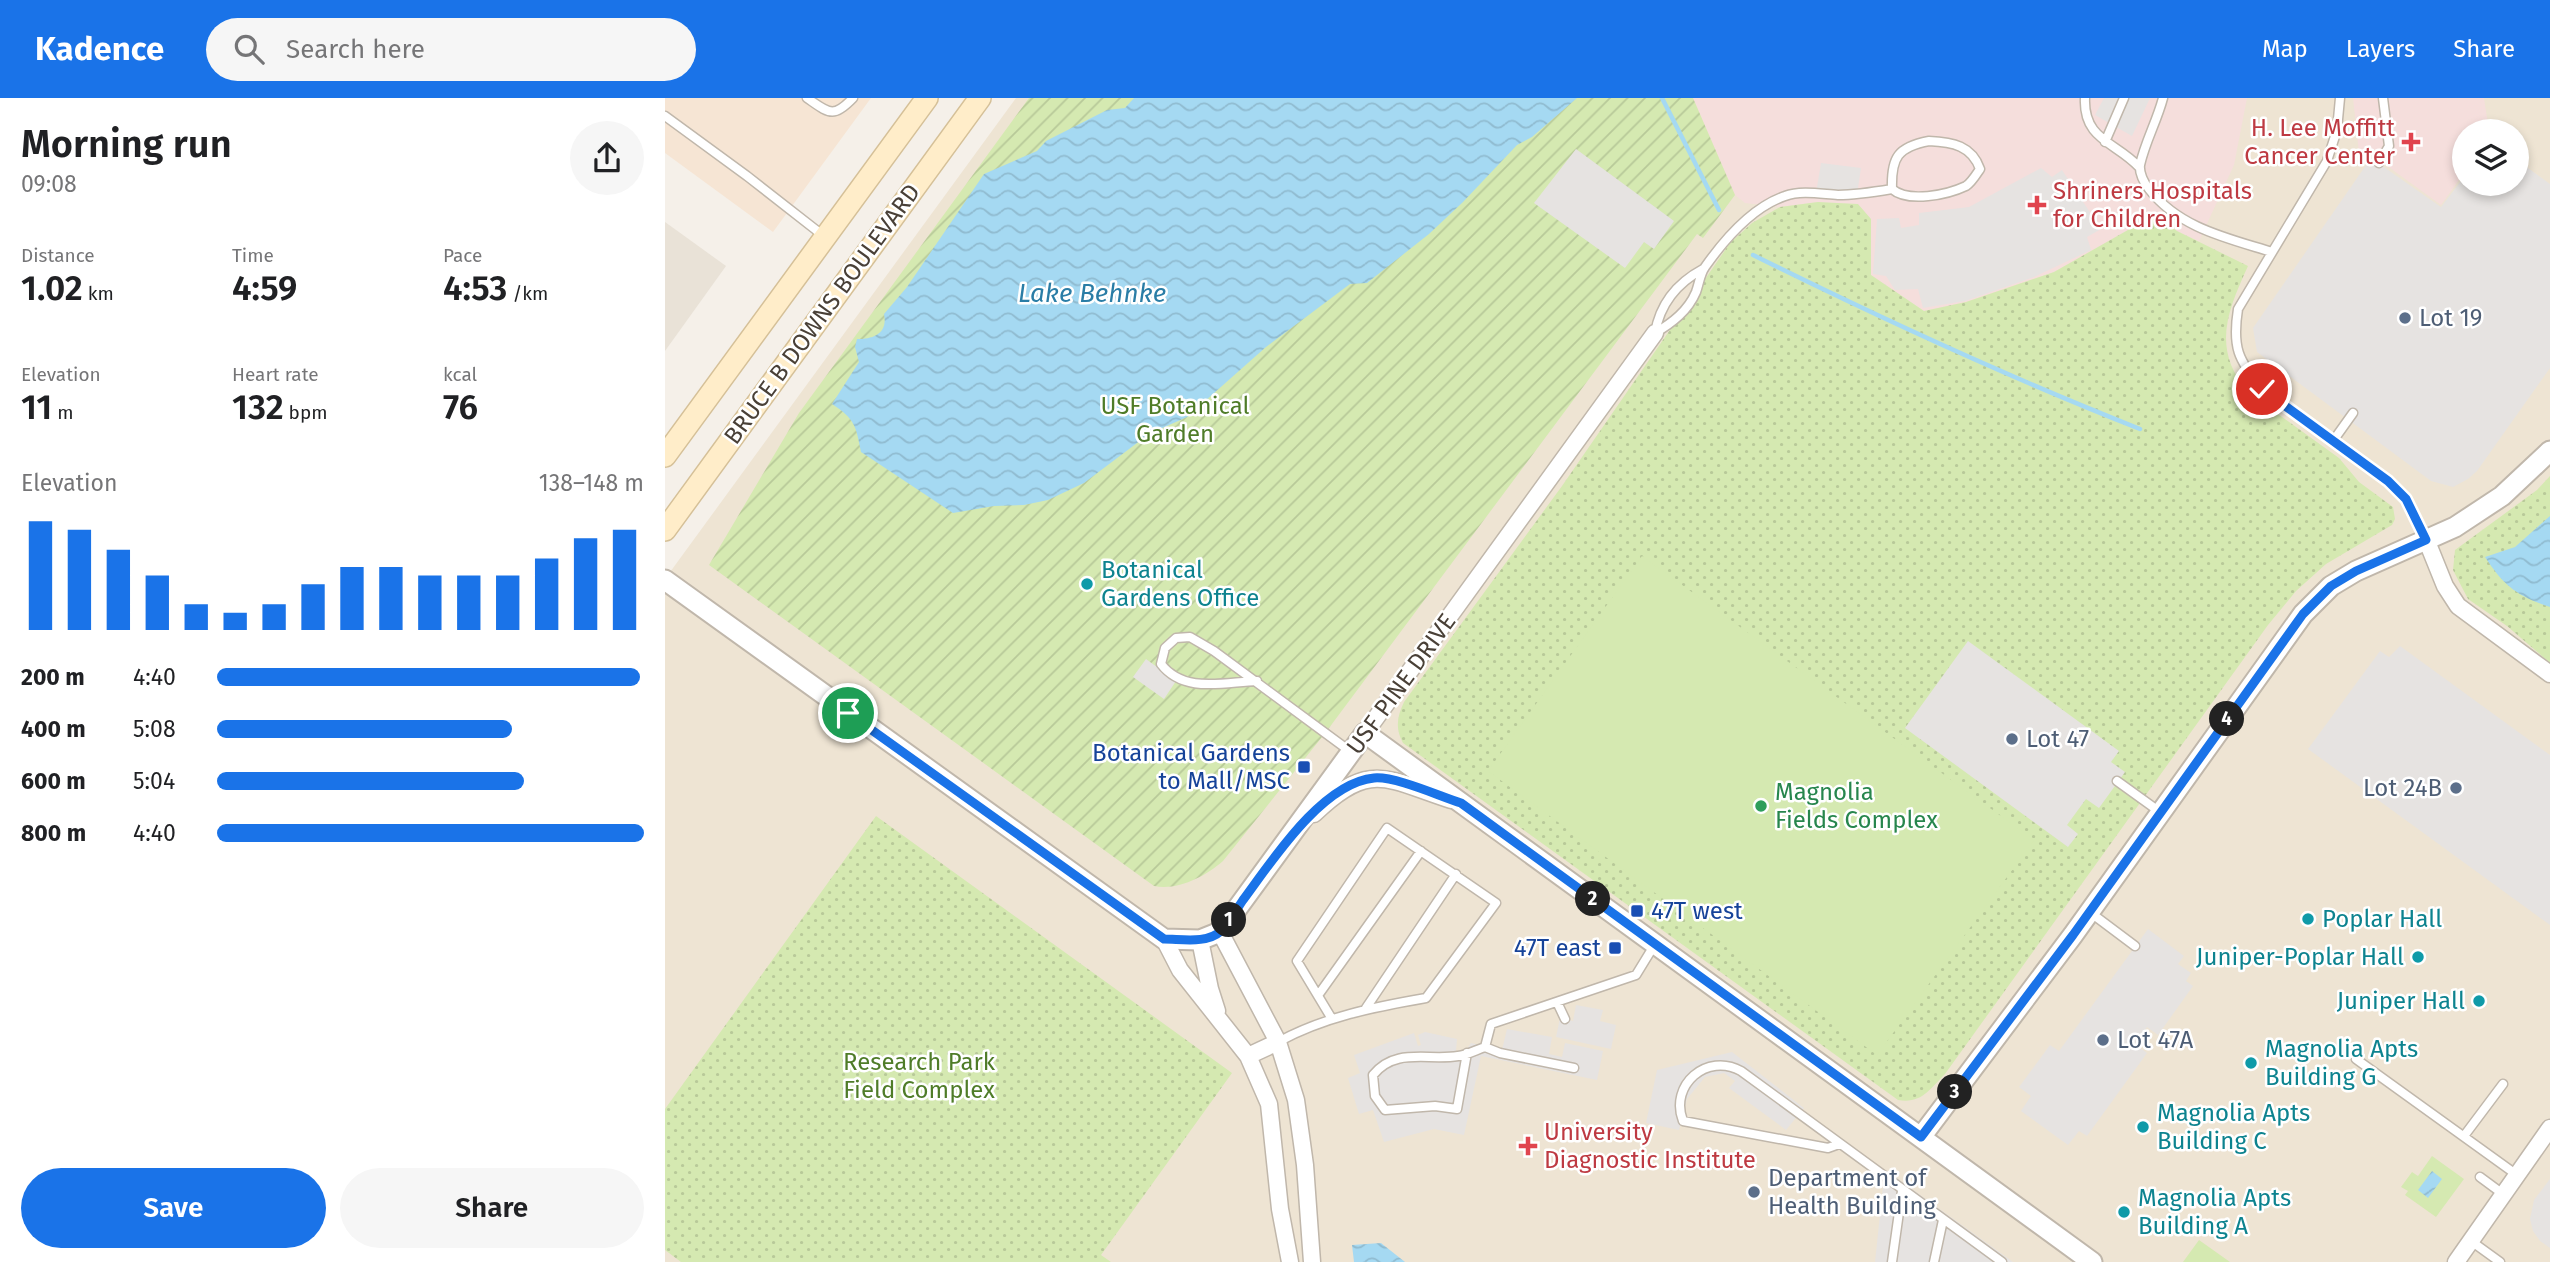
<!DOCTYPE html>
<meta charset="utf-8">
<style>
:root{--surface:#fff;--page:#f6f6f6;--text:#202124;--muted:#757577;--accent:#1a73e8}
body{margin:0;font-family:"Fira Sans",sans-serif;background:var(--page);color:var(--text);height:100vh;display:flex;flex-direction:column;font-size:26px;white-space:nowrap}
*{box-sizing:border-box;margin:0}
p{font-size:23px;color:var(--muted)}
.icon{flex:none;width:38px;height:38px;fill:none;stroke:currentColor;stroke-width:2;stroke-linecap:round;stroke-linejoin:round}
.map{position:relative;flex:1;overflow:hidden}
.panel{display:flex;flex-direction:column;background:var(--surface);width:665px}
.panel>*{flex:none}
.fabs{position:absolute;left:1787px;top:21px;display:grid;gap:14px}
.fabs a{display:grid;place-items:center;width:77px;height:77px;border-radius:50%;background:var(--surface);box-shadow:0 4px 10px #0003;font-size:35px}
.pin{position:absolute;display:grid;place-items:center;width:60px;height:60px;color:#fff;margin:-30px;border:4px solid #fff;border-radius:50%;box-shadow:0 2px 7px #0007}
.km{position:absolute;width:35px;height:35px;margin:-18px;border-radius:50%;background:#222;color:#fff;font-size:19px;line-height:35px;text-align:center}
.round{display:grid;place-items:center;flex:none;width:74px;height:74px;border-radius:37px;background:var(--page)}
.headline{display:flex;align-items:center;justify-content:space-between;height:119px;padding:0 21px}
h1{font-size:38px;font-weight:600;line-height:52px}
.stats{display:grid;grid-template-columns:repeat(3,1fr);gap:10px;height:119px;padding:7px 21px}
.stats div{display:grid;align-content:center}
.stats b{font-size:35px;font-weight:600}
.stats small{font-size:19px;font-weight:400}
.stats p{font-size:19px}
.chart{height:196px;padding:14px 21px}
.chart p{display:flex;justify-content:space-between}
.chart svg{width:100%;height:126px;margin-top:7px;stroke:var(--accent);stroke-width:6}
.primary-button{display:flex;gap:14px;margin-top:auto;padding:14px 21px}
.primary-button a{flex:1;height:80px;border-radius:42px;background:var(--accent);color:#fff;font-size:28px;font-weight:600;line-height:80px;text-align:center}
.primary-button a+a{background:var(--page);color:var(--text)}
ul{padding:0 21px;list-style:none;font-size:23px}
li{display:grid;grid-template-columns:112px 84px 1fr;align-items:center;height:52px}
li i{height:18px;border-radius:9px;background:var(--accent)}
header{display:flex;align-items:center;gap:42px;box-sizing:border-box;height:98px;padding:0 35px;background:var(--accent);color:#fff}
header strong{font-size:33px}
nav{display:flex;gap:38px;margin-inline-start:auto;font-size:24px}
.search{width:490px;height:63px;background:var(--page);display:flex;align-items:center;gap:18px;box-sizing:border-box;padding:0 24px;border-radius:38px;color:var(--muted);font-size:26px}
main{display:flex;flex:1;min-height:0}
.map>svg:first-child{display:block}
.residential{fill:#e9e2d7}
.commercial{fill:#f6e5d4}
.education{fill:#eee4d3;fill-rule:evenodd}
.medical{fill:#f5dedc}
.park{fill:url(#park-dots)}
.garden{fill:url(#garden-furrows)}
.pitch{fill:#d5e9b1}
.parking{fill:#e6e3e1}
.water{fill:url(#water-waves)}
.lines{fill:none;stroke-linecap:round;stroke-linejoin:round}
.stream{stroke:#a5d9f2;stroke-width:4.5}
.service-casing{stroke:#c0b7ab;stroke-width:11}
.minor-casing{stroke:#c0b7ab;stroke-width:19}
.tertiary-casing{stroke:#c0b7ab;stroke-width:23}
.secondary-casing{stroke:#d5c098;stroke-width:24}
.service{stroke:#fff;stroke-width:8}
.minor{stroke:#fff;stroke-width:16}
.tertiary{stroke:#fff;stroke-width:19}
.secondary{stroke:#ffedc9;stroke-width:21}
.route-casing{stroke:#fff;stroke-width:14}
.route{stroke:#1a73e8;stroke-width:9}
.health-dot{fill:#e0444e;stroke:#fff;stroke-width:2.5}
.service-dot{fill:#5c6f8a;stroke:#fff;stroke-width:2.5}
.culture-dot{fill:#0f9aa8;stroke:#fff;stroke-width:2.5}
.transit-dot{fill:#1a4fb4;stroke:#fff;stroke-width:2.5}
.leisure-dot{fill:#2e9e5b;stroke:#fff;stroke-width:2.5}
.labels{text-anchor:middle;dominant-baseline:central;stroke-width:5;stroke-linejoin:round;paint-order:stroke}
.health-label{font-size:24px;fill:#be3a42;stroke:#fff;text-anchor:start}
.street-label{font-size:24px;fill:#494037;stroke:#fff}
.service-label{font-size:24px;fill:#4e5e75;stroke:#fff;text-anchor:start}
.park-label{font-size:24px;fill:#4f7c28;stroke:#fff}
.culture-label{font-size:24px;fill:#0d838f;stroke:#fff;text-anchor:start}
.transit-label{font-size:24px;fill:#164399;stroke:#fff;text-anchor:end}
.leisure-label{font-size:24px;fill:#27864d;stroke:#fff;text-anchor:start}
.water-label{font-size:26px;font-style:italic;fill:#2a7da6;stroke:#fff}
</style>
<header>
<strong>Kadence</strong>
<div class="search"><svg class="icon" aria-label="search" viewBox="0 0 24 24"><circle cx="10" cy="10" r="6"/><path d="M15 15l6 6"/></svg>Search here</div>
<nav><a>Map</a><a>Layers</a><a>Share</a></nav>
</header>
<main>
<section class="panel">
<div class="headline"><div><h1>Morning run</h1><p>09:08</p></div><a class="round"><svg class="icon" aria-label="share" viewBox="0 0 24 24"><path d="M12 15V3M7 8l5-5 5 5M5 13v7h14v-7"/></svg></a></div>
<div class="stats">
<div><p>Distance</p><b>1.02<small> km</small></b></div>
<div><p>Time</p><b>4:59</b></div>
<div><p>Pace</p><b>4:53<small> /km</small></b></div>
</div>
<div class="stats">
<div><p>Elevation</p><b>11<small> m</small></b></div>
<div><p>Heart rate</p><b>132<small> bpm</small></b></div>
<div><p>kcal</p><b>76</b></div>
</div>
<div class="chart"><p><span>Elevation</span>138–148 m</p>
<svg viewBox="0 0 160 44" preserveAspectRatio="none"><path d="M5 44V6M15 44V9M25 44V16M35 44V25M45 44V35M55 44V38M65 44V35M75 44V28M85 44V22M95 44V22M105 44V25M115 44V25M125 44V25M135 44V19M145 44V12M155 44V9"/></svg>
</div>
<ul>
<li><b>200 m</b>4:40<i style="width:99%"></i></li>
<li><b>400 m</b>5:08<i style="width:69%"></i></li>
<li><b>600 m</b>5:04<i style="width:72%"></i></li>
<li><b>800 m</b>4:40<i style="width:100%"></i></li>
</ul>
<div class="primary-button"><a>Save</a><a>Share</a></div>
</section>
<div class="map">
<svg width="1885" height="1164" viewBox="0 0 1885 1164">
<defs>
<pattern id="park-dots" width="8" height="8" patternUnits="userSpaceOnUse" patternTransform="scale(1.75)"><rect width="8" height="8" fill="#d5e9b1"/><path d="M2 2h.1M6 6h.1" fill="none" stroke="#b8c999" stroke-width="1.8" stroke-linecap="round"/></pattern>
<pattern id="garden-furrows" width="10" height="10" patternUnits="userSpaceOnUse" patternTransform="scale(1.75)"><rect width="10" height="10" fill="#d5e9b1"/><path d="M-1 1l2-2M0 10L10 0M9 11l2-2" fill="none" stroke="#b8c999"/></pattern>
<pattern id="water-waves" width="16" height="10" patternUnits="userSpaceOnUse" patternTransform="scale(1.75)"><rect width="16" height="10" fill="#a5d9f2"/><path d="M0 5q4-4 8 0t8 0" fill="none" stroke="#90bbd0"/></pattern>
</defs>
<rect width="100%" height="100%" fill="#f5f0e9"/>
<path class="residential" d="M0,124L61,168L0,253Z"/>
<path class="commercial" d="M0,0H206L108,134L0,55Z"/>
<path class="education" d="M351,0H1885V1164H0V481ZM1799,33H1852V86H1799Z"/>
<path class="medical" d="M1028,0H1582L1569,67L1534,143L1512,133L1427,154L1389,174L1301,204L1259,213L1206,177V121L1153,104L1115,109L1080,105L1070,97Z
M1688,0H1819L1824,33H1799V75L1776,107L1703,54L1695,64Z"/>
<path class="park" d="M1153,104L1193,106L1206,121V177L1259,213L1301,204L1389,174L1491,116L1512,133L1583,168C1562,214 1546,252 1584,295L1674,360L1694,384L1728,409L1730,421L1727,427L1661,466L1631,493L1603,527L1280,976C1265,991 1257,1006 1233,1002L738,645C730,630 732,619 739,604L897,388L1065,145L1087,125L1115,109Z
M1885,378V565L1842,528L1803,501L1788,472L1790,452L1872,392Z
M211,718L567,975L436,1157L446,1164H16L0,1152V1011Z"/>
<path class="garden" d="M364,0H1028L1070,97L1038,140L1032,136L661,634L558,763C541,778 513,793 489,788L44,467L134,315Z"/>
<path class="pitch" d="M977,458L1369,742L1212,957L823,673Z
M1767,1058L1799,1081L1771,1119L1740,1097L1743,1093L1736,1089L1747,1074L1753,1078Z
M1534,1142L1565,1164H1518Z"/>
<path class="parking" d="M1439,0H1485L1467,38L1430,17Z
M911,51L1009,123L989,151L979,144L960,170L869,105Z
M1706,60L1776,109L1799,79V86H1852V62L1885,86V270L1812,373L1803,381L1788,389L1766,383L1592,254L1588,230Z
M1156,65L1196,70L1192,96L1151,95Z
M1376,70L1387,79L1397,72L1436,131L1422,139L1426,152L1369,179L1300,203L1258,210L1253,191L1230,192L1221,178L1208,176L1212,121L1234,120L1236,130L1254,127V115L1304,109Z
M1303,543L1454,653L1446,664L1460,674L1434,710L1421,701L1402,727L1413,736L1403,749L1240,630Z
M1735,548L1885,657V827L1643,651L1715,553L1724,559Z
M481,561L511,583L499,601L468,579Z
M1483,831L1519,858L1513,866L1526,875L1521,883L1528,888L1493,937L1482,929L1470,946L1482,955L1422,1038L1414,1033L1403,1047L1356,1013L1366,998L1354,989L1385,947L1394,953Z
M911,907L938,912L935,923L951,927L946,951L891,939L895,920L908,923Z
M842,931L887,939L884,956L897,959L900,945L938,953L932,982L816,958L799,1037L769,1031L719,1044L708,1012L694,1016L683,980L695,975L689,957L749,935L753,948L756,947L753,937L760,934L792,941L791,953L800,954L806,945L837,952Z
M1067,954L1139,1010L1121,1032L1064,990L1070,983L1059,975L1040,979L1022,1001L1014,1032L981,1025L992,972Z
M1226,1076L1348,1164H1210L1218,1088Z
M1885,1081V1150L1875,1143L1868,1133L1865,1121L1869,1102Z"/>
<path class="water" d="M469,0H912L867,39L852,47L798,104L764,136L702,185L685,186L601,249L522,319L484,336L419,385L383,402L359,407L329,408L288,415L196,354C191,328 190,321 167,306L194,264L190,249L192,241C209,241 223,235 219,216L242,189L319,76L372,53L381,43L442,12L460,10Z
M1885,418V509C1852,498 1839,488 1820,459L1850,449Z
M1767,1073L1777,1081L1763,1100L1753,1092Z
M716,1145L740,1164H689L687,1147Z"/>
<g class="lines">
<path class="stream" d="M997,0L1054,112
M1088,157C1215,220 1343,279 1475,331"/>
<g class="service-casing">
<path id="service" d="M142,0C164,15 168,21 188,0
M1420,0C1418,42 1451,44 1474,69
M1498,0C1492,23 1480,44 1475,67C1474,75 1479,85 1484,91C1514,130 1562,140 1607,154
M1675,0L1672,32L1662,63L1573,211C1567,249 1573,262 1597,291L1723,383L1741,401L1761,441
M0,18L82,78L160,139
M1264,43C1288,44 1307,48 1315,71C1311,77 1306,85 1301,88C1282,97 1243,105 1227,91C1226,59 1233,49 1264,43Z
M1440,44L1459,0
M1714,65L1724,48L1718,0
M990,235C1007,225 1023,213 1031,194C1034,186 1035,176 1040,169C1059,142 1088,109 1120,98C1136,92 1156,96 1173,97C1191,97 1209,94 1227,91
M990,235C995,206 1012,185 1038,171
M1668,343L1688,315
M592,583C559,584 519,596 496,566L500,550L511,540L525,539L549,553L686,654
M1452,683L1495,714
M1426,815L1470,848
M654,896L756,753
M892,904L900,921
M701,910L791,776
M613,944C659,919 709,909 761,900L831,805L722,730L632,863L667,921
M820,949L826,926L971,877L990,846
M802,955L792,1011L770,1008L720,1012L710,998L708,977C730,949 763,963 793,958C802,957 811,952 820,949L835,955L909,970
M1691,961L1852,1077
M1799,1038L1838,986
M1174,1046L1163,1050L1018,1023C1004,987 1042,954 1076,973L1337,1164
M1815,1079L1838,1096
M1806,1143L1835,1164
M1227,1164L1237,1093
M1269,1164L1278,1122"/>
</g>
<g class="minor-casing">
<path id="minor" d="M1761,441L1780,488L1793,508L1885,576
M700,635L990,235
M649,716C705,662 721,681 786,702
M555,834L613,944L631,1002L640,1067L647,1164
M499,841L515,872L583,958L604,1006L615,1111L625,1164
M535,842L545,891L552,913
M583,958L613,944
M1791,1164L1885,1030"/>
</g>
<g class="tertiary-casing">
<path id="tertiary" d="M0,482L499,841L535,842L555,834L700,635L1427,1164
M1256,1039L1408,837L1638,516L1666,488L1691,473L1790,429L1837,398L1885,353"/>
</g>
<g class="secondary-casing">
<path id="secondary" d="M0,358L262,0
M0,432L315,0"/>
</g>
<use href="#service" class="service"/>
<use href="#minor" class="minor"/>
<use href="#tertiary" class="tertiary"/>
<use href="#secondary" class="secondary"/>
</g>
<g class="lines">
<g class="route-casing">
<path id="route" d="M183,615L499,841C517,841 542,846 556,833C565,825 571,812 578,802C607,763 657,685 709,680C730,678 774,698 796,705L1256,1039L1408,837L1638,516L1666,488L1691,473L1761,442L1741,401L1723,383L1597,291"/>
</g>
<use href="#route" class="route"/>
</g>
<g class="health-dot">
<path d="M1742.5 33.5h7v7h7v7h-7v7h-7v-7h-7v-7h7z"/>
<path d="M1368.5 96.5h7v7h7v7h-7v7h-7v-7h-7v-7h7z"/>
<path d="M859.5 1037.5h7v7h7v7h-7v7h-7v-7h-7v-7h7z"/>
</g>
<g class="service-dot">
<circle cx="1740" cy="220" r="7"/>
<circle cx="1347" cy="641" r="7"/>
<circle cx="1791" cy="690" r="7"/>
<circle cx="1438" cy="942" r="7"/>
<circle cx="1089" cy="1094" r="7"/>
</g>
<g class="culture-dot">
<circle cx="422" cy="486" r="7"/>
<circle cx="1643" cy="821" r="7"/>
<circle cx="1753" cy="859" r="7"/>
<circle cx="1814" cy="903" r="7"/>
<circle cx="1586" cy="965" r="7"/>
<circle cx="1478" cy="1029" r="7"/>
<circle cx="1459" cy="1114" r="7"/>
</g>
<g class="transit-dot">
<rect x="632" y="662" width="14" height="14" rx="3.5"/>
<rect x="965" y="806" width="14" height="14" rx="3.5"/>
<rect x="943" y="843" width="14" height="14" rx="3.5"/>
</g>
<circle class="leisure-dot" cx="1096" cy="708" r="7"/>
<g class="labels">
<g class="health-label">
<text x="1730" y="30" text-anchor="end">H. Lee Moffitt<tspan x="1730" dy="28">Cancer Center</tspan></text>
<text x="1388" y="93">Shriners Hospitals<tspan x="1388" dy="28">for Children</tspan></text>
<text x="879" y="1034">University<tspan x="879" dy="28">Diagnostic Institute</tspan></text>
</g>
<g class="street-label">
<text transform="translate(157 216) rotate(-54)">BRUCE B DOWNS BOULEVARD</text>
<text transform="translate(736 586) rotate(-54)">USF PINE DRIVE</text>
</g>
<g class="service-label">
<text x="1754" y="220">Lot 19</text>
<text x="1361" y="641">Lot 47</text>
<text x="1777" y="690" text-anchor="end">Lot 24B</text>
<text x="1452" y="942">Lot 47A</text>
<text x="1103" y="1080">Department of<tspan x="1103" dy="28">Health Building</tspan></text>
</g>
<g class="park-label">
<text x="510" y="308">USF Botanical<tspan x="510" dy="28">Garden</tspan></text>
<text x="254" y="964">Research Park<tspan x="254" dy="28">Field Complex</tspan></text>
</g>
<g class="culture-label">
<text x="436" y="472">Botanical<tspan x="436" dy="28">Gardens Office</tspan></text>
<text x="1657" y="821">Poplar Hall</text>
<text x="1739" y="859" text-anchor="end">Juniper-Poplar Hall</text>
<text x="1800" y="903" text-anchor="end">Juniper Hall</text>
<text x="1600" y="951">Magnolia Apts<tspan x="1600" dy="28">Building G</tspan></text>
<text x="1492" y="1015">Magnolia Apts<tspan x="1492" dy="28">Building C</tspan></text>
<text x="1473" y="1100">Magnolia Apts<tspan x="1473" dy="28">Building A</tspan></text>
</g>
<g class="transit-label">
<text x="625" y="655">Botanical Gardens<tspan x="625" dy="28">to Mall/MSC</tspan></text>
<text x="986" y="813" text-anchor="start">47T west</text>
<text x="936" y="850">47T east</text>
</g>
<g class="leisure-label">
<text x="1110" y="694">Magnolia<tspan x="1110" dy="28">Fields Complex</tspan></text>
</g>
<g class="water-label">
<text x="427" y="195">Lake Behnke</text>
</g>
</g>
</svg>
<div class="fabs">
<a><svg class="icon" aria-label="layers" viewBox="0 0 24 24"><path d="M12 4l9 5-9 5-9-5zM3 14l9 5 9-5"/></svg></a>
</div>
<div class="pin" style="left:183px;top:615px;background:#1e9e55"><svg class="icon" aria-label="arrive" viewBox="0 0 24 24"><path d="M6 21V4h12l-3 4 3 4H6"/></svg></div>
<div class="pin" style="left:1597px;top:291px;background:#d93025"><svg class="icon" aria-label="check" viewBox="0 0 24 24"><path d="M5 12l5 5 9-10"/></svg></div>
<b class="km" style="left:564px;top:822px">1</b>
<b class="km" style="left:928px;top:801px">2</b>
<b class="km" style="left:1290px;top:994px">3</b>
<b class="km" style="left:1562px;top:621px">4</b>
</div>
</main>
